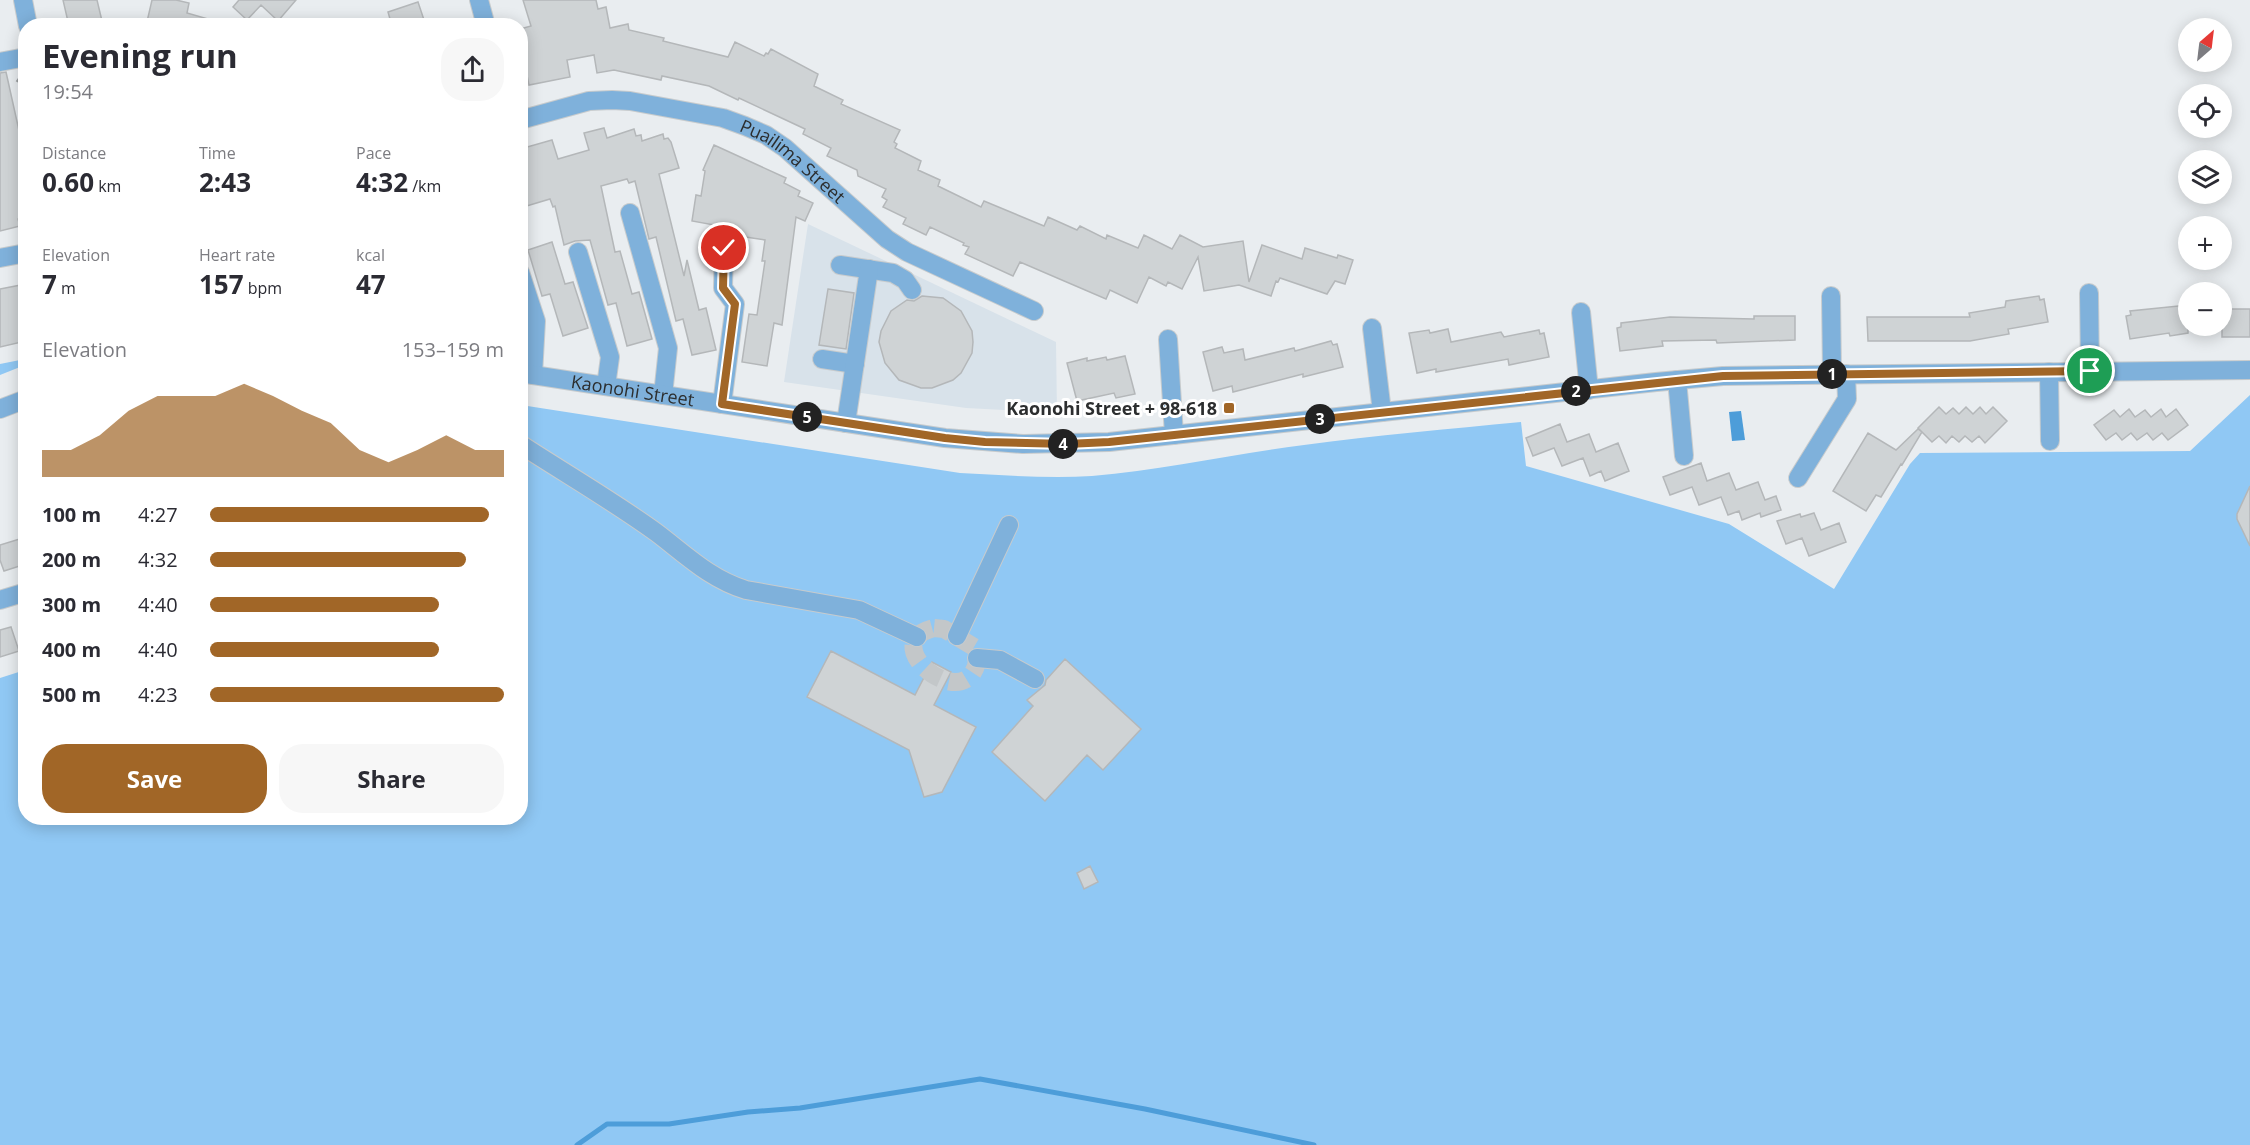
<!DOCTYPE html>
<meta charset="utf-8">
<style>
:root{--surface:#fff;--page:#f7f7f7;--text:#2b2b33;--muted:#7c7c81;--accent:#a16627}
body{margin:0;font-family:"Open Sans",sans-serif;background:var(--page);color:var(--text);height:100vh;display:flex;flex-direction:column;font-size:22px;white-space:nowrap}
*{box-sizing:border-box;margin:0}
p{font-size:20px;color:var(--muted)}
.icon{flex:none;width:33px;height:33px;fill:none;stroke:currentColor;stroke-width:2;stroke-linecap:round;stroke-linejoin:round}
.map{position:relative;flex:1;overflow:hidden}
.drawer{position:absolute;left:18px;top:18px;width:510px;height:807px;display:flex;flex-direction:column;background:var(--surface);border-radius:24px;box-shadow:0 3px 15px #0003}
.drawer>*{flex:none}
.needle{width:39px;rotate:28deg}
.buttons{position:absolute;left:2178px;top:18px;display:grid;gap:12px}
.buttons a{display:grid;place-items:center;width:54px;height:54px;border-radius:50%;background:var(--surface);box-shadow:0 3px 15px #0003;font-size:30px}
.pin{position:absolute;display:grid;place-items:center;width:51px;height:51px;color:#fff;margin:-26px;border:3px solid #fff;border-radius:50%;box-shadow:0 2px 6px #0007}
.km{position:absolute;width:30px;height:30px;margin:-15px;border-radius:50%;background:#222;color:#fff;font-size:16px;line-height:30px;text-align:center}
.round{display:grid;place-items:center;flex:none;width:63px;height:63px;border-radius:24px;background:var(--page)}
.overview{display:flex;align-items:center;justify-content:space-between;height:102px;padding:0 24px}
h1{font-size:33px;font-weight:700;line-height:45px}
.figures{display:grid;grid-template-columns:repeat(3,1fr);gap:9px;height:102px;padding:6px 24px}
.figures div{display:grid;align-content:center}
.figures b{font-size:26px;font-weight:700}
.figures small{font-size:16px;font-weight:400}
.figures p{font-size:16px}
.chart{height:168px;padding:12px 24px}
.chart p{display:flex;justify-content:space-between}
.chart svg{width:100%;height:108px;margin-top:6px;fill:var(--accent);opacity:.7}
.action{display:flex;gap:12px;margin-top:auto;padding:12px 24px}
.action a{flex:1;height:69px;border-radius:24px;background:var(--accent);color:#fff;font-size:24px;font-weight:700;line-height:69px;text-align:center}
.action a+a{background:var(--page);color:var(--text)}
ul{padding:0 24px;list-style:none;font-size:20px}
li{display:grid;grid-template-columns:96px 72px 1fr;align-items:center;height:45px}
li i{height:15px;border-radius:8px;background:var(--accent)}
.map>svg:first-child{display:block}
.built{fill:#d8e2ea}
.green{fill:#90c8f4}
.water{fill:#4d9dd9}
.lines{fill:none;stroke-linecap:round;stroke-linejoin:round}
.stream{stroke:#4d9dd9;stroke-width:5}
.building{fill:#cfd3d5;stroke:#b4b7b9;stroke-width:1.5}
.minor-tunnel{stroke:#c3c7c9;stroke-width:18;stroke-dasharray:18 9;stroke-linecap:butt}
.minor-casing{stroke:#c7cbcd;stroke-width:20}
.path{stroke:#9ca0a2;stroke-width:3;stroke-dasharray:4.5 4.5;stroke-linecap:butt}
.minor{stroke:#7fb1db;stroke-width:18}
.route-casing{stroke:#fff;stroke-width:12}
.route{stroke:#a16627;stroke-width:8}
.poi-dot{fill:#a16627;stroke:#fff;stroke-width:2}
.labels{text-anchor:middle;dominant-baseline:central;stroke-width:6;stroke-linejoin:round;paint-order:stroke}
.street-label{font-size:18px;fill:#2c2e2f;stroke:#fff}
.poi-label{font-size:18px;font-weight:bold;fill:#2c2e2f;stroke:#fff;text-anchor:end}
</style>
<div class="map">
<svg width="2250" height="1145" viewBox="0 0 2250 1145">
<rect width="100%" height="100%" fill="#e9edf0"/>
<path class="built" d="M808,224L1056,342L1057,413L966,408L784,382Z"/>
<path class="green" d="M25,359V365L0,375V364Z
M2250,395V1145H0V678L25,670L26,818H520L521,405L960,473C1004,475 1048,479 1092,476C1163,470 1233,454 1304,445C1376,435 1449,429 1521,422L1526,466L1729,524L1834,589L1910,464L1920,453L2190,451Z"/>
<path class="water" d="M1741,411L1745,440L1732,441L1729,412Z"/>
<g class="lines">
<path class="stream" d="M577,1145L607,1124H669L748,1112L800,1108L980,1079L1145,1109L1314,1145"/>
</g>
<path class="building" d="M63,0H97L102,21L96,22V26H69Z
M152,0H176L189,3L187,13L215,21V26H146Z
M239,0H296L278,21L261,5L247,20L233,7Z
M523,0H596L598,9L606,7L610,28L628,24L629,30L664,38L663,41L728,57L735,42L764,56L766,53L768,54L771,49L818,74L814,86L843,100L841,104L900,130L894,142L897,144L895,148L921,161L918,170L940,180L938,186L981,207L984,201L1044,226L1048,217L1077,230L1080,226L1106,239L1107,235L1138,248L1144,235L1172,249L1180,235L1203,247L1243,241L1249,282L1262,245L1302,259L1305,248L1337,258L1338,255L1353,260L1345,284L1335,281L1327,294L1280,278L1278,282L1276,281L1271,296L1239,285L1204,291L1198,257L1182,289L1168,282L1166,286L1149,277L1137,303L1110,290L1106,299L1020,262L1013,276L965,254L969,247L963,245L964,243L930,227L926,235L903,224L906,218L883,207L887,200L882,197L886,189L858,176L857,170L827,156L831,148L803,134L805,129L739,98L738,100L709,86L662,76L661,80L614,70L597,73L594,55L567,60L570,77L529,85L524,61L520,62V29L531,26Z
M418,2L426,26H392L388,12Z
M6,72L22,144L19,145L26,173V217L18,219L20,226L0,231V73Z
M604,128L607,138L634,129L636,136L641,135L642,141L663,134L664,139L668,138L671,142L679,168L659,174L684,276L687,260L699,310L706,308L716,350L692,355L683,319L676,321L656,237L649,239L635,181L629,183L627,179L601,186L615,252L620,251L632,294L639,292L652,339L627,346L616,303L608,305L590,240L575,241L564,245L555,206L553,207L550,199L520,208V149L552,140L558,159L589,150L584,133Z
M714,145L786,178L784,183L800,191L798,196L813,203L805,221L796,217L782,325L774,323L767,366L742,362L749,314L757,315L765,261H762L765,240L719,233L720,226L692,221L696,195L701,196L705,171L703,170Z
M552,242L565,284L573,282L588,328L563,336L550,294L542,296L528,250Z
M26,284V341L0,347V289Z
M828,289L854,293L846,349L819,345Z
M922,296L943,298L961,311L972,331L973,342L972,353L961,373L953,380L932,388H921L899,380L885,363L879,342L881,331L891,311L907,300L914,301Z
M2039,296L2040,300L2044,299L2048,322L2008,329L2009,334L1970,341H1868L1867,317H1970L1969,313L2005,307L2006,301Z
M2188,305V333L2170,336L2169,333L2130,339L2126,316L2131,315L2130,311Z
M2225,309H2250V337H2222V314H2225Z
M1754,316H1795V340L1717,343L1716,340L1662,341L1663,346L1620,351L1617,328L1621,327V323L1670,317L1754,319Z
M1448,329L1451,342L1501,332L1504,337L1539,330L1540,334L1544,333L1549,357L1509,365L1508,359L1436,372V369L1417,373L1409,333L1429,330L1430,333Z
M1331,341L1333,345L1337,344L1343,367L1303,377V374L1233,392L1232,386L1213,391L1203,352L1222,347L1224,353L1243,349L1245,360L1294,348L1295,351Z
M1125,356L1135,394L1116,398L1114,393L1077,401L1067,363L1087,358V361L1106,357L1107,360Z
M1939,407L1946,414L1953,408L1959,414L1966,407L1973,414L1980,407L1986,414L1993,407L2007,421L1985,443L1979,436L1972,442L1965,436L1959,442L1952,436L1946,443L1939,436L1932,442L1918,428Z
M2129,409L2135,417L2145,410L2151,417L2161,409L2166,417L2176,409L2188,425L2168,440L2162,433L2153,440L2147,433L2137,440L2131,433L2122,440L2116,433L2106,440L2094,425L2114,410L2120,417Z
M1560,424L1567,442L1589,434L1596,452L1618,443L1629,471L1605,481L1601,471L1590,476L1583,458L1562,466L1554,448L1533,456L1526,438Z
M1918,429L1922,432L1902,465L1901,464L1881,497L1876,495L1866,511L1833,491L1868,433L1896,450Z
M1701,463L1707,481L1729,473L1736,490L1758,482L1765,500L1776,496L1781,510L1761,517L1760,513L1742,520L1739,511L1728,515L1721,497L1699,505L1692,487L1670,495L1663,477Z
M2250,486V546L2237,519V514Z
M1814,513L1821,530L1839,523L1846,542L1809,556L1802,538L1786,544L1777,521L1800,514L1801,517Z
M26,537V564L4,571L0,560V545Z
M11,627L19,651L0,657V630Z
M831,651L915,695L932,662L951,672L934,705L976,727L942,792L924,797L909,750L807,697Z
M1065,659L1141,729L1103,770L1087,755L1045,801L992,752L1033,706L1027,700L1045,685L1046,680Z
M1090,866L1098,882L1084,889L1077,873Z"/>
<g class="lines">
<path class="minor-tunnel" d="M934,628L944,629L974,647C978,656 978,666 972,674C949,704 879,641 934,628Z"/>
<g class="minor-casing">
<g id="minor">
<path d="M23,0L28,26"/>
<path d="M479,0L486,26"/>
<path d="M0,62L26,57"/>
<path id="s1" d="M520,120L589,101L612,100L630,101L723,118L745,126L766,135L785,148L887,239L907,252L1034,311"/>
<path d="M630,213L668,348L663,395"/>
<path d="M578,252L610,357L606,386"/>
<path d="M0,258L26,253"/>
<path d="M840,265L893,273L905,280L912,290"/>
<path d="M520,272L536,321L533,375"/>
<path d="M2089,293L2090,371"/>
<path d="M1831,296L1832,374"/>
<path d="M1581,312L1589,390"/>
<path d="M1372,328L1382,412"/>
<path d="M1168,339L1174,435"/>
<path d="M822,359L855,364"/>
<path d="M2049,372L2050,441"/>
<path id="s2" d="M520,373L945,438L1023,444L1109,442L1656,382L1723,376L2250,370"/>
<path d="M1677,380L1684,456"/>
<path d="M722,404L735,304L723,288L724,248"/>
<path d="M0,409L26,399"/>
<path d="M846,423L869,269"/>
<path d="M520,444C566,474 613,501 657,533C686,555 710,579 746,590L859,610L917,637"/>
<path d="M1798,478L1847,399L1846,374"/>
<path d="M0,600L26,592"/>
<path d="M957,636L1009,525"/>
<path d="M977,658L1000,660L1035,679"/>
</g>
</g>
<path class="path" d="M17,82L19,79"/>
<use href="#minor" class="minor"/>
</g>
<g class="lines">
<g class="route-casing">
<path id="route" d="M724,248L723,288L735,304L722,404L945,438L985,442L1067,444L1109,442L1723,376L2090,371"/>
</g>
<use href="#route" class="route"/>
</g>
<rect class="poi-dot" x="1223" y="402" width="12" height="12" rx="3"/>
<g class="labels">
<g class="street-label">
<text stroke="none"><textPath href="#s1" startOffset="290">Puailima Street</textPath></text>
<text stroke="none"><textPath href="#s2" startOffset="114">Kaonohi Street</textPath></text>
</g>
<g class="poi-label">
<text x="1217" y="408">Kaonohi Street + 98-618</text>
</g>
</g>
</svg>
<div class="buttons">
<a><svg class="needle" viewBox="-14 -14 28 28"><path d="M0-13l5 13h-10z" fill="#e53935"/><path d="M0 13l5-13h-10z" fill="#7c7c81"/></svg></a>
<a><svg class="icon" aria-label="locate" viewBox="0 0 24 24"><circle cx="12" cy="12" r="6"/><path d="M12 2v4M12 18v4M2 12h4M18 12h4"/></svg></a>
<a><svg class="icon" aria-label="layers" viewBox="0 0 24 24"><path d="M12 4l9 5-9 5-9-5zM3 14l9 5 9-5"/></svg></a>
<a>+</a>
<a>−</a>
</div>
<div class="pin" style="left:2090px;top:371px;background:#1e9e55"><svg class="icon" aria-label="arrive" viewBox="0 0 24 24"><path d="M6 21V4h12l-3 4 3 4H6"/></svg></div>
<div class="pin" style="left:724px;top:248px;background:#d93025"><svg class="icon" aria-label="check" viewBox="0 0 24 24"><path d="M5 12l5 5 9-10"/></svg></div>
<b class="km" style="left:1832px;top:374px">1</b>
<b class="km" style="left:1576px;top:391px">2</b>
<b class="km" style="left:1320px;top:419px">3</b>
<b class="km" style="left:1063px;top:444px">4</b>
<b class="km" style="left:807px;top:417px">5</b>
<section class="drawer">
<div class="overview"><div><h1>Evening run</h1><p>19:54</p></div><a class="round"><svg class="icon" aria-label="share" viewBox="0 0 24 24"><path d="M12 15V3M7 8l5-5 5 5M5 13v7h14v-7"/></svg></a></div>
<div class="figures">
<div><p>Distance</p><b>0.60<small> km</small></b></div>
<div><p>Time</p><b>2:43</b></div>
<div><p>Pace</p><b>4:32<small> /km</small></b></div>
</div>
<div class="figures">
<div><p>Elevation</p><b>7<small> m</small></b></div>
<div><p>Heart rate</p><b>157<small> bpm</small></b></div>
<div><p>kcal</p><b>47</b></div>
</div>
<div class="chart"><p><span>Elevation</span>153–159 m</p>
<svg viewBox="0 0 160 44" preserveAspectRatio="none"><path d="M0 44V33L10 33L20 27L30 17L40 11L50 11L60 11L70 6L80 11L90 17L100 22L110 33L120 38L130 33L140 27L150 33L160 33V44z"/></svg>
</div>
<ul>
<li><b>100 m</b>4:27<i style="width:95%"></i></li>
<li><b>200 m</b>4:32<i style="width:87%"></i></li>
<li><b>300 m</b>4:40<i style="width:78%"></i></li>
<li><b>400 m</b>4:40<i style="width:78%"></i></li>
<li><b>500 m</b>4:23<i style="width:100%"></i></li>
</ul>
<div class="action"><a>Save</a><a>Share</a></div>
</section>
</div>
